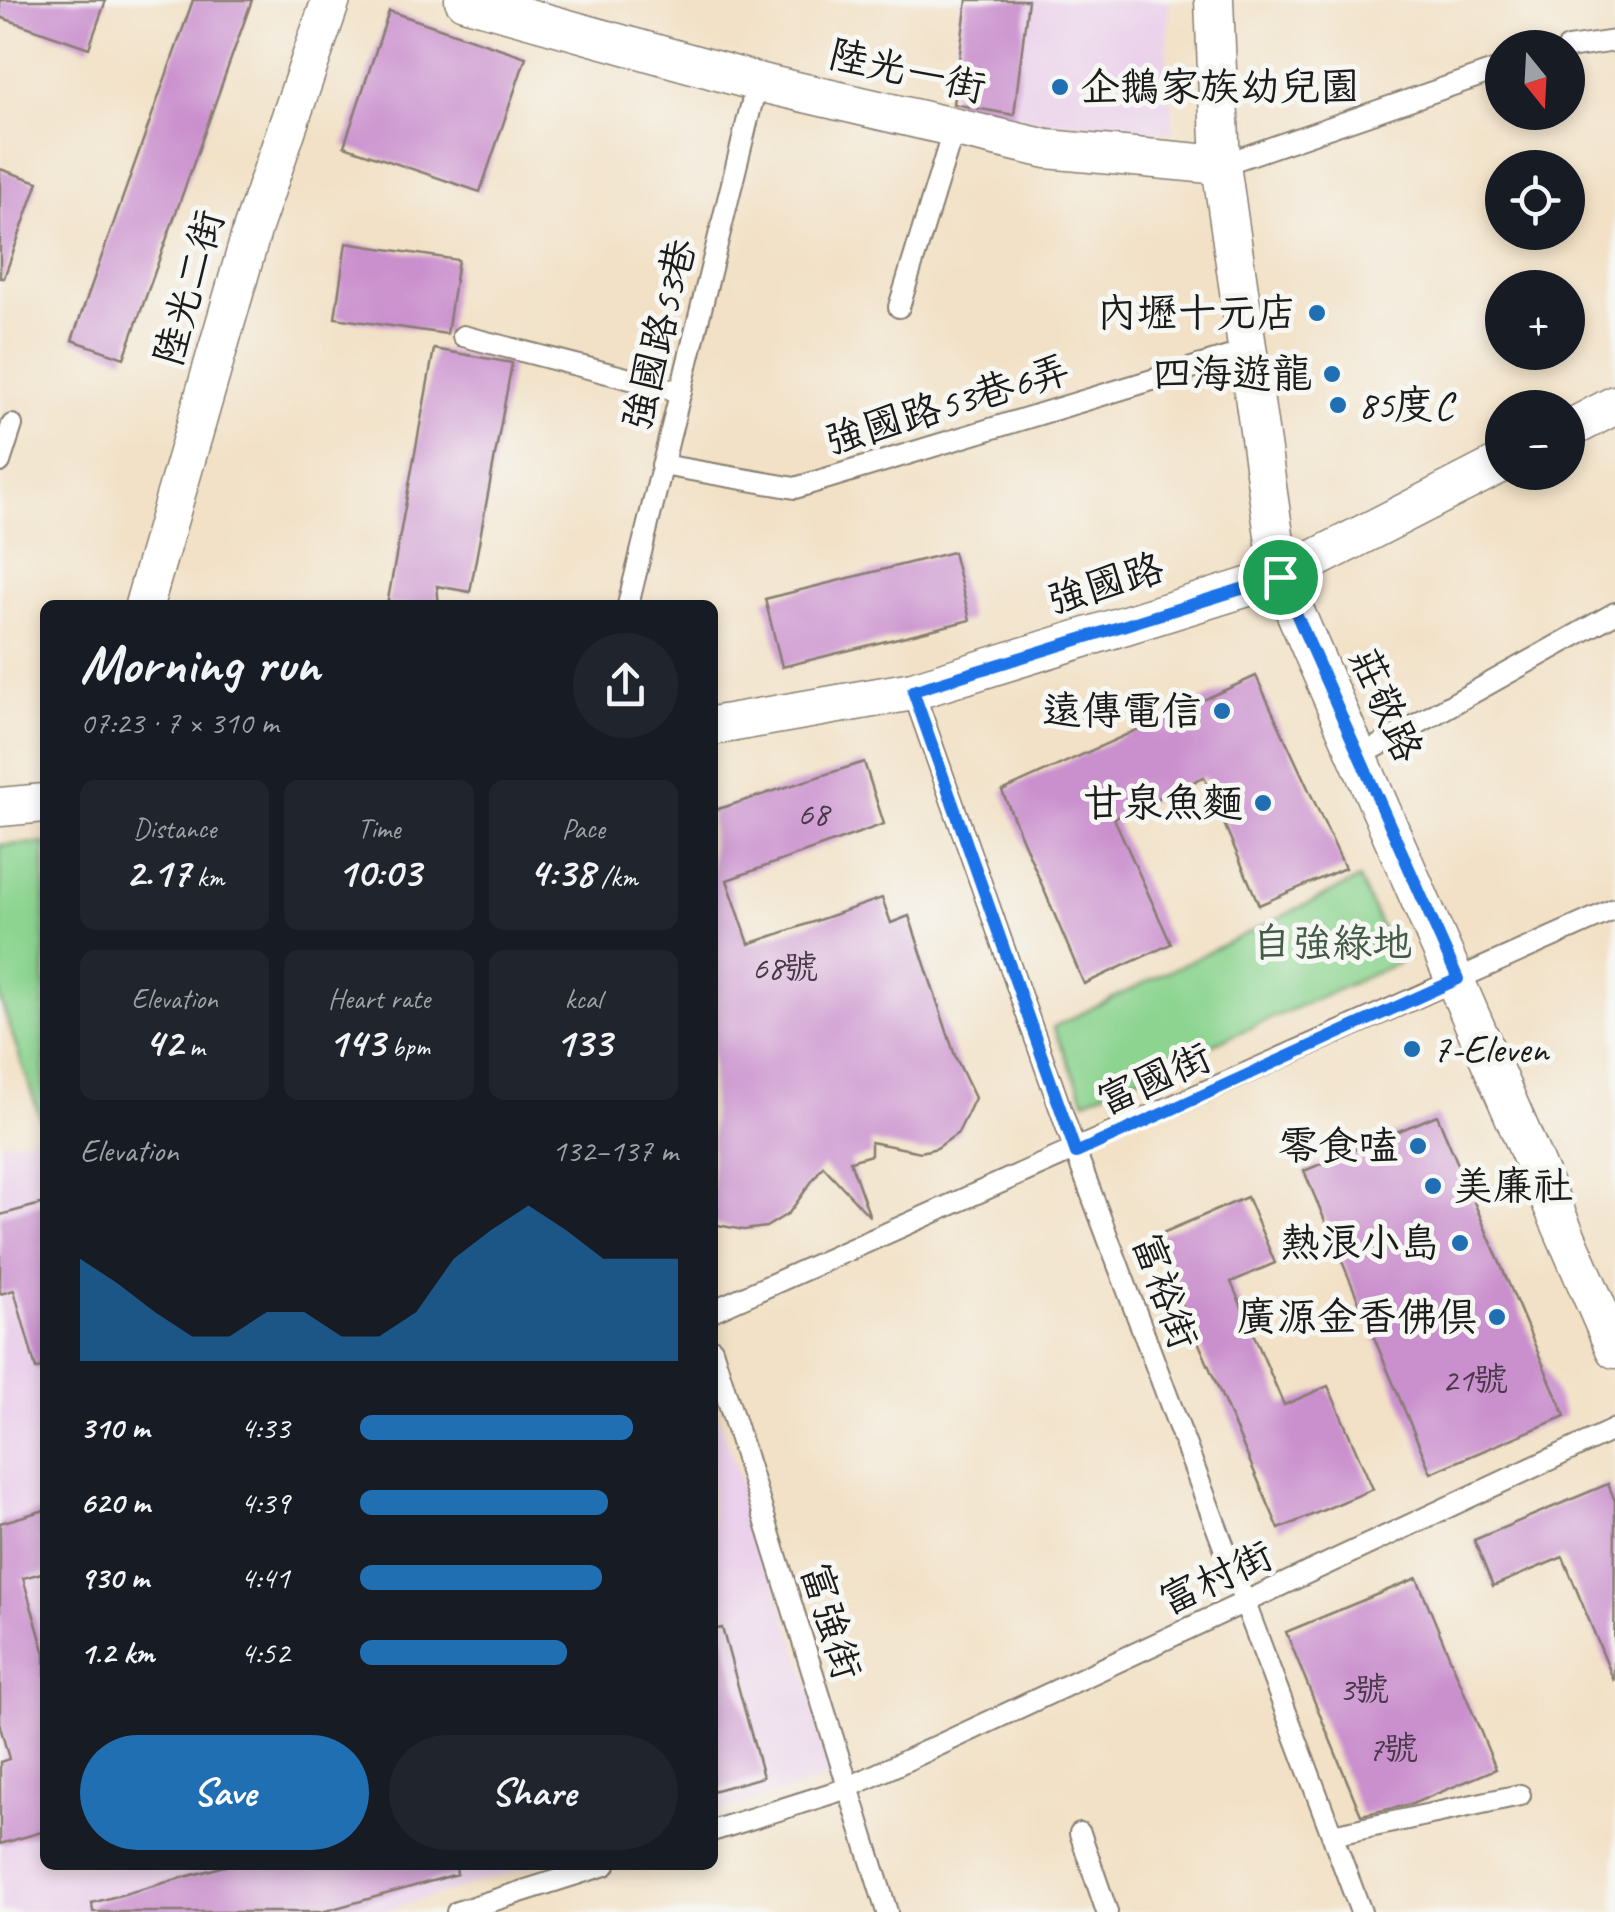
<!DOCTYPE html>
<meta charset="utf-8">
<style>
:root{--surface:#171b24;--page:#20242c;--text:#f1f3f6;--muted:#9ea1a6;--accent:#1f6fb2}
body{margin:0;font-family:Caveat,"LXGW WenKai TC",sans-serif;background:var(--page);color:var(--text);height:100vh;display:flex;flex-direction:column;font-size:38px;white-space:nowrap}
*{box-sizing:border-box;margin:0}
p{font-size:32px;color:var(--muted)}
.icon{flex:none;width:55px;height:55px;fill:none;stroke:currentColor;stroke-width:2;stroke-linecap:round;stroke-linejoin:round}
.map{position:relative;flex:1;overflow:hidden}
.drawer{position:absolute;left:40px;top:600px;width:678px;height:1270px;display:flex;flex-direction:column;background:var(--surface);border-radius:15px;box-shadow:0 5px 15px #0003}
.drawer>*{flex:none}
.needle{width:65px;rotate:162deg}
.tools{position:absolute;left:1485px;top:30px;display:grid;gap:20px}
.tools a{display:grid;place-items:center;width:100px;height:100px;border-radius:50%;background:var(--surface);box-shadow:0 5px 15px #0003;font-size:50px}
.pin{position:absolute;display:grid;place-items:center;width:85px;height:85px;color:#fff;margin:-42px;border:5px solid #fff;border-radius:50%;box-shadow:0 2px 10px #0007}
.round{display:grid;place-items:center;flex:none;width:105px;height:105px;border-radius:52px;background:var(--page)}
.overview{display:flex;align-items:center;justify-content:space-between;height:170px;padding:0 40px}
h1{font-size:55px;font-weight:700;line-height:75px}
.stats{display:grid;grid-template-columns:repeat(3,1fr);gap:15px;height:170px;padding:10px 40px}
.stats div{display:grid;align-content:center;border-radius:15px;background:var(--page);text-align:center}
.stats b{font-size:42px;font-weight:700}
.stats small{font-size:28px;font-weight:400}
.stats p{font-size:28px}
.chart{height:280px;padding:20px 40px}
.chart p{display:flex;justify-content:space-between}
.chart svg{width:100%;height:180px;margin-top:10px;fill:var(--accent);opacity:.7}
.primary-button{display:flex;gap:20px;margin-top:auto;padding:20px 40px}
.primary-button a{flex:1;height:115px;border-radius:60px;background:var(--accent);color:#fff;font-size:40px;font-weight:700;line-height:115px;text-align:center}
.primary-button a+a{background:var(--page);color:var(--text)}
ul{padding:0 40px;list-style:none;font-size:32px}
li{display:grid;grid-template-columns:160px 120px 1fr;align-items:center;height:75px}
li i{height:25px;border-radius:12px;background:var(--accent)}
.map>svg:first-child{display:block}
.built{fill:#ebd1eb}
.green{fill:#8cd490;stroke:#547856;stroke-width:2.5}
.building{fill:#ca90ce}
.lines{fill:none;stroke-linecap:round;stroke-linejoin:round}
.service-casing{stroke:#877e71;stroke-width:24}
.minor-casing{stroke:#877e71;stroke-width:41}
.service{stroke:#fff;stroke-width:20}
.minor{stroke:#fff;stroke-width:38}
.route-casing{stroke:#fff;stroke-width:20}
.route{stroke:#1a73e8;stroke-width:12}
.poi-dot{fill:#1f6fb2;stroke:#f6f6f2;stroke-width:4}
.labels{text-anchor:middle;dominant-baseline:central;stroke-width:10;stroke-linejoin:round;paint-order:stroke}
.number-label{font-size:35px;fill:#483948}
.street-label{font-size:40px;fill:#1c1c1c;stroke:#f6f6f2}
.poi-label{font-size:40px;fill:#1c1c1c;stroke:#f6f6f2;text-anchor:end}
.park-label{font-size:40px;fill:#435c45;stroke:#f6f6f2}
</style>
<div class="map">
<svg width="1615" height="1912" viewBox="0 0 1615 1912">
<rect width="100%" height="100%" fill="#f6f6f2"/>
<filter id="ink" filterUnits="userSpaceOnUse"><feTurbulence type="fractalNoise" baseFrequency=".01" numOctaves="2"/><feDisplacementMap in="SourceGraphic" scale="20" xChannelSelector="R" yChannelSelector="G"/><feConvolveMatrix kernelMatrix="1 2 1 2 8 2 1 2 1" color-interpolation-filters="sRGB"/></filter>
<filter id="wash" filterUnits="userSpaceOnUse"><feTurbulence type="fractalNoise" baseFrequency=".0048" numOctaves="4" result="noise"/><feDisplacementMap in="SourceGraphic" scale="40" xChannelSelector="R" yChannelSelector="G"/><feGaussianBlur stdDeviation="2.25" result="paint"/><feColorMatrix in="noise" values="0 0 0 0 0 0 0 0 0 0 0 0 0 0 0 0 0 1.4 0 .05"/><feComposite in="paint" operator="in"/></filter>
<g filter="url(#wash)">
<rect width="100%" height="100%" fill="#f2e1c6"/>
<path class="built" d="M961,0H1169L1167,62L1174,133L948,112Z
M45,1136V1865H537L379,1912H0V1143Z
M712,1397L840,1775L713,1813H712Z"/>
<path class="green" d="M45,843V1132L0,999V845Z
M1359,879L1398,963L1085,1100L1053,1027Z"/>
<g id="blocks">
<path class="building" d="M0,0H106L89,48L0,17Z
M193,0H252L124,358L72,340Z
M967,0H1028L1014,115L953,104Z
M389,11L526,57L480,192L344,146Z
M0,169L38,182L4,278H0Z
M346,243L458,260L447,334L335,318Z
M434,349L512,363L470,592L437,586L439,605H387Z
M953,552L970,620L782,667L765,599Z
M1256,676L1345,868L1259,905L1204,777L1114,818L1171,944L1084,984L1002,791Z
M864,762L884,824L727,880L749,944L882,898L891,923L909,916L955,1056L975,1098L958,1133L937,1148L921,1152L871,1142V1155L850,1161L870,1217L823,1166L789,1213L766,1227L744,1230L712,1224V811Z
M1437,1115L1565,1416L1431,1473L1304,1171Z
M1247,1197L1275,1263L1231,1282L1284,1405L1328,1386L1373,1489L1279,1529L1153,1237Z
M45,1203V1368L36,1369L14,1290L0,1294V1215Z
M1608,1484L1615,1501L1614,1681L1563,1557L1493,1586L1474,1540Z
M45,1510V1572L23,1578L45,1654V1831L0,1844V1762L9,1759L0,1726V1523Z
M1417,1578L1496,1769L1412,1804L1361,1815L1286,1632Z
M722,1628L763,1777L712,1791V1630Z
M228,1865H456L457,1874L322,1912H93L92,1903Z"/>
</g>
</g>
<g filter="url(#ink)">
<use href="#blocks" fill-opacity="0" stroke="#877e71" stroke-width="2.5"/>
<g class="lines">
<g class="service-casing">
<path id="service" d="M1568,48L1615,41
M1221,165L1502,68
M899,307L954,128
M463,336L681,392
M0,462L12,425
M662,465L795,488L1248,351
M628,605L757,82
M913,691L1076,1153L1361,1912
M1360,756L1615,613
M712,1311L1615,909
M712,1349L887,1912
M712,1831L845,1789L1615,1429
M1080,1833L1107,1912
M1332,1835L1520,1795
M457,1912L605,1865"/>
</g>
<g class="minor-casing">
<path id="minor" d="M464,0L757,82L1047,149L1221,165
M1214,0L1221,165L1280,577L1615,1349
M1568,430L1615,405
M144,605L253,227L331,0
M712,726L913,691L1280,577L1502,463
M0,807L45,803"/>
</g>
<use href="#service" class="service"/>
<use href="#minor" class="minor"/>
</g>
</g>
<g class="lines" filter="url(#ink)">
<g class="route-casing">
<path id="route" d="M1280,577L1458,979L1076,1153L913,691Z"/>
</g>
<use href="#route" class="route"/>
</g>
<g class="poi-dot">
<circle cx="1060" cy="87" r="10"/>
<circle cx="1317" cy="313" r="10"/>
<circle cx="1332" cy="374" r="10"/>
<circle cx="1338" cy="405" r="10"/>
<circle cx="1222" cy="711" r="10"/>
<circle cx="1263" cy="803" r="10"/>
<circle cx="1412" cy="1049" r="10"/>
<circle cx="1418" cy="1146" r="10"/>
<circle cx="1433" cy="1186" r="10"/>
<circle cx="1460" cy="1243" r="10"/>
<circle cx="1497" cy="1317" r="10"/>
</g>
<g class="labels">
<g class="number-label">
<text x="813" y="813">68</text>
<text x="785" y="967">68號</text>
<text x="1475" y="1379">21號</text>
<text x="1364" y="1689">3號</text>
<text x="1393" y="1748">7號</text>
</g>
<g class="street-label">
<text transform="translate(907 71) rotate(13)">陸光一街</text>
<text transform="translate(189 288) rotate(-74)">陸光二街</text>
<text transform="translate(659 335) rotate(-76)">強國路53巷</text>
<text transform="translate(947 405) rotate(-17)">強國路53巷6弄</text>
<text transform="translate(1105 584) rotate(-17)">強國路</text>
<text transform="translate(1386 705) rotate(66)">莊敬路</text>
<text transform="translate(1154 1079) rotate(-24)">富國街</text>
<text transform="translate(1165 1291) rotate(70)">富裕街</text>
<text transform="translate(1216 1578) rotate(-25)">富村街</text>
<text transform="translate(831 1621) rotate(73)">富強街</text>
</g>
<g class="poi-label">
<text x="1080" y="87" text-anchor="start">企鵝家族幼兒園</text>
<text x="1297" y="313">內壢十元店</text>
<text x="1312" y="374">四海遊龍</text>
<text x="1358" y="405" text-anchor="start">85度C</text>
<text x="1202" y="711">遠傳電信</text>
<text x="1243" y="803">甘泉魚麵</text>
<text x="1432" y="1049" text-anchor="start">7-Eleven</text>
<text x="1398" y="1146">零食嗑</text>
<text x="1453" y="1186" text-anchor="start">美廉社</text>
<text x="1440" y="1243">熱浪小島</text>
<text x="1477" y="1317">廣源金香佛俱</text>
</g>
<g class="park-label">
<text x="1332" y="943">自強綠地</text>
</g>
</g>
</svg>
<div class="tools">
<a><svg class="needle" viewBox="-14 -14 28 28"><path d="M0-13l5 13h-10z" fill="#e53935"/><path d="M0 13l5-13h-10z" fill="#9ea1a6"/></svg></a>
<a><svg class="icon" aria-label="locate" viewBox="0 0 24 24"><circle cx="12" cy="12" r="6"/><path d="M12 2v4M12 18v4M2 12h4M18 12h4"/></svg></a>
<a>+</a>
<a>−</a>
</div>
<div class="pin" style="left:1280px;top:577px;background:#1e9e55"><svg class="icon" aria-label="arrive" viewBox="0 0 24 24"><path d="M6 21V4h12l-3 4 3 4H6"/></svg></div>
<section class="drawer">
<div class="overview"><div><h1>Morning run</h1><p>07:23 · 7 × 310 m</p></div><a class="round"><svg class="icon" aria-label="share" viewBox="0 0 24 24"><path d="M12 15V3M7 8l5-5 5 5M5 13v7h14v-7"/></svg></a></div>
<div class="stats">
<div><p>Distance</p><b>2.17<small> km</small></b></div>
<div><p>Time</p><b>10:03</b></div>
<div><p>Pace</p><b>4:38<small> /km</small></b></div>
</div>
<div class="stats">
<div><p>Elevation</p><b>42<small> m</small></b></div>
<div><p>Heart rate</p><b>143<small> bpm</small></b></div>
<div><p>kcal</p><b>133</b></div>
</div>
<div class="chart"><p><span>Elevation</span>132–137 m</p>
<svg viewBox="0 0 160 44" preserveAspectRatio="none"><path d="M0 44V19L10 25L20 32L30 38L40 38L50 32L60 32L70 38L80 38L90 32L100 19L110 12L120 6L130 12L140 19L150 19L160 19V44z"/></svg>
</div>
<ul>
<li><b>310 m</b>4:33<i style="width:86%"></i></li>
<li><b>620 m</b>4:39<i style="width:78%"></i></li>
<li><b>930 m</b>4:41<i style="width:76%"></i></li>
<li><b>1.2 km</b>4:52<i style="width:65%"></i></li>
</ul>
<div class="primary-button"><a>Save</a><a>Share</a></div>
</section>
</div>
